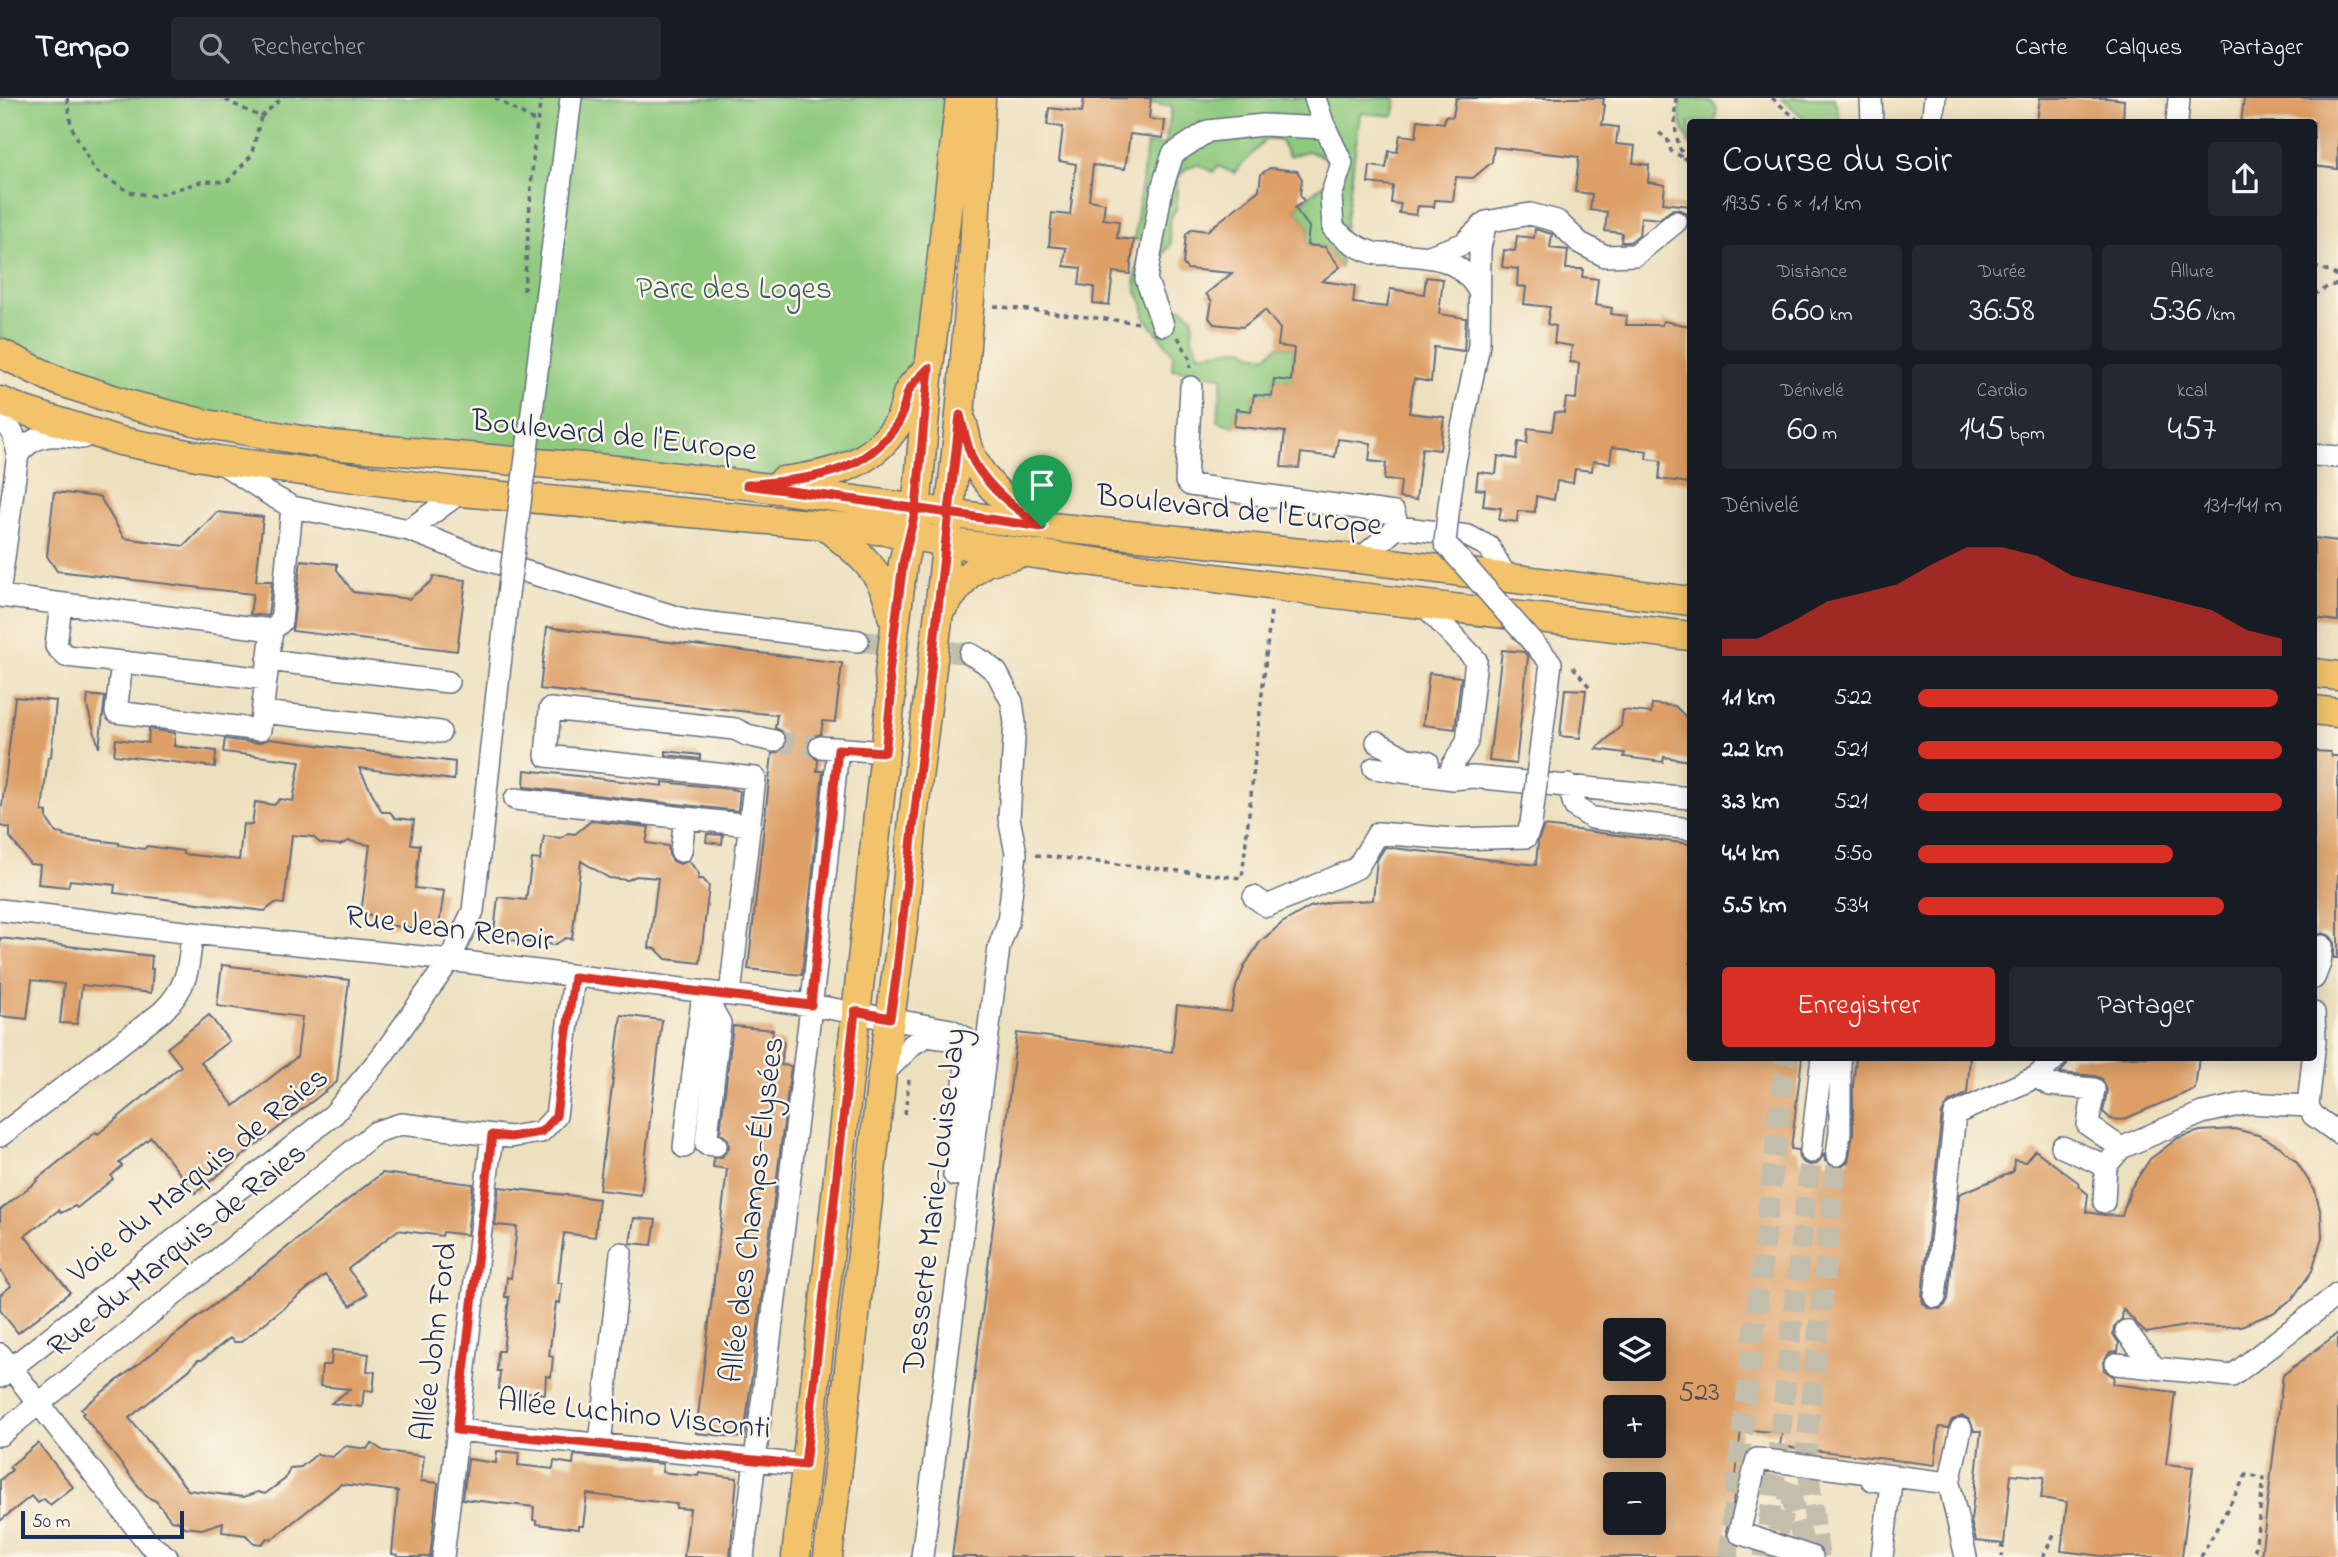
<!DOCTYPE html>
<html lang="fr">
<meta charset="utf-8">
<style>
:root{--surface:#171b24;--page:#242831;--text:#f1f3f6;--muted:#9ea1a6;--line:#363941;--accent:#d93025}
body{margin:0;font-family:"Indie Flower",sans-serif;background:var(--page);color:var(--text);height:100vh;display:flex;flex-direction:column;font-size:26px;white-space:nowrap}
*{box-sizing:border-box;margin:0}
p{font-size:23px;color:var(--muted)}
.icon{flex:none;width:38px;height:38px;fill:none;stroke:currentColor;stroke-width:2;stroke-linecap:round;stroke-linejoin:round}
.map{position:relative;flex:1;overflow:hidden}
.side{position:absolute;left:1687px;top:21px;width:630px;height:942px;display:flex;flex-direction:column;background:var(--surface);border-radius:7px;box-shadow:0 4px 18px #0003}
.side>*{flex:none}
.fabs{position:absolute;left:1603px;top:1220px;display:grid;gap:14px}
.fabs a{display:grid;place-items:center;width:63px;height:63px;border-radius:7px;background:var(--surface);box-shadow:0 4px 18px #0003;font-size:35px}
.scale{position:absolute;left:21px;bottom:18px;width:163px;box-sizing:border-box;padding-left:7px;border:4px solid #1b2f5e;border-top:0;font-size:19px;line-height:24px;white-space:nowrap;color:#1b2f5e;-webkit-text-stroke:5px #fcf5e5;paint-order:stroke}
.pin{position:absolute;display:grid;place-items:center;width:60px;height:60px;color:#fff;margin:-72px -30px;border-radius:50% 50% 50% 0;rotate:-45deg;box-shadow:0 0 7px #0007}
.pin .icon{rotate:45deg}
.round{display:grid;place-items:center;flex:none;width:74px;height:74px;border-radius:7px;background:var(--page)}
.overview{display:flex;align-items:center;justify-content:space-between;height:119px;padding:0 35px}
h1{font-size:38px;font-weight:600;line-height:52px}
.stats{display:grid;grid-template-columns:repeat(3,1fr);gap:10px;height:119px;padding:7px 35px}
.stats div{display:grid;align-content:center;border-radius:7px;background:var(--page);text-align:center}
.stats b{font-size:35px;font-weight:600}
.stats small{font-size:19px;font-weight:400}
.stats p{font-size:19px}
.chart{height:196px;padding:14px 35px}
.chart p{display:flex;justify-content:space-between}
.chart svg{width:100%;height:126px;margin-top:7px;fill:var(--accent);opacity:.7}
.button{display:flex;gap:14px;margin-top:auto;padding:14px 35px}
.button a{flex:1;height:80px;border-radius:7px;background:var(--accent);color:#fff;font-size:28px;font-weight:600;line-height:80px;text-align:center}
.button a+a{background:var(--page);color:var(--text)}
ul{padding:0 35px;list-style:none;font-size:23px}
li{display:grid;grid-template-columns:112px 84px 1fr;align-items:center;height:52px}
li i{height:18px;border-radius:9px;background:var(--accent)}
header{display:flex;align-items:center;gap:42px;box-sizing:border-box;height:98px;padding:0 35px;background:var(--surface);border-bottom:2px solid var(--line)}
header strong{font-size:33px}
nav{display:flex;gap:38px;margin-inline-start:auto;font-size:24px}
.search{width:490px;height:63px;background:var(--page);display:flex;align-items:center;gap:18px;box-sizing:border-box;padding:0 24px;border-radius:7px;color:var(--muted);font-size:26px}
.map>svg:first-child{display:block}
.green{fill:#8ec97e;stroke:#547c6e;stroke-width:2}
.building{fill:#dd9f66;fill-rule:evenodd}
.lines{fill:none;stroke-linecap:round;stroke-linejoin:round}
.minor-tunnel{stroke:#c3bdac;stroke-width:21;stroke-dasharray:21 10;stroke-linecap:butt}
.minor-casing{stroke:#646d80;stroke-width:24}
.major-casing{stroke:#646d80;stroke-width:31}
.path{stroke:#646d80;stroke-width:3.5;stroke-dasharray:5 5;stroke-linecap:butt}
.minor{stroke:#fff;stroke-width:21}
.major{stroke:#f2c36a;stroke-width:28}
.minor-bridge-casing{stroke:#646d80;stroke-width:24;stroke-linecap:butt}
.minor-bridge{stroke:#fff;stroke-width:21}
.route-casing{stroke:#fff;stroke-width:14}
.route{stroke:#d93025;stroke-width:9}
.labels{text-anchor:middle;dominant-baseline:central;stroke-width:5;stroke-linejoin:round;paint-order:stroke}
.number-label{font-size:28px;fill:#4c4b60}
.park-label{font-size:32px;fill:#3e5d68;stroke:#fcf5e5}
.street-label{font-size:32px;fill:#1b2f5e;stroke:#fcf5e5}
</style>
<header>
<strong>Tempo</strong>
<div class="search"><svg class="icon" aria-label="search" viewBox="0 0 24 24"><circle cx="10" cy="10" r="6"/><path d="M15 15l6 6"/></svg>Rechercher</div>
<nav><a>Carte</a><a>Calques</a><a>Partager</a></nav>
</header>
<div class="map">
<svg width="2338" height="1459" viewBox="0 0 2338 1459">
<rect width="100%" height="100%" fill="#fcf5e5"/>
<filter id="ink" filterUnits="userSpaceOnUse"><feTurbulence type="fractalNoise" baseFrequency=".0143" numOctaves="2"/><feDisplacementMap in="SourceGraphic" scale="14" xChannelSelector="R" yChannelSelector="G"/><feConvolveMatrix kernelMatrix="1 2 1 2 8 2 1 2 1" color-interpolation-filters="sRGB"/></filter>
<filter id="wash" filterUnits="userSpaceOnUse"><feTurbulence type="fractalNoise" baseFrequency=".00686" numOctaves="4" result="noise"/><feDisplacementMap in="SourceGraphic" scale="28" xChannelSelector="R" yChannelSelector="G"/><feGaussianBlur stdDeviation="1.57" result="paint"/><feColorMatrix in="noise" values="0 0 0 0 0 0 0 0 0 0 0 0 0 0 0 0 0 1.4 0 .05"/><feComposite in="paint" operator="in"/></filter>
<g filter="url(#wash)">
<rect width="100%" height="100%" fill="#ede0bf"/>
<path class="green" d="M0,0H960L950,96L909,291L881,348L747,387L206,326L0,255Z
M1152,0H1396L1394,18L1360,15L1340,169L1325,149L1307,147L1309,129L1295,110L1332,79L1326,60L1308,53L1289,58L1281,43L1266,41L1234,75L1218,68L1213,74L1197,66L1187,70L1177,80V110C1167,122 1168,131 1171,146L1149,174L1151,187L1170,209L1182,210L1193,219L1192,240L1200,256L1244,250L1254,257H1268L1278,248L1294,250L1291,283L1274,281L1272,298L1254,297L1251,313L1236,312L1234,328L1217,323L1223,278L1172,271L1173,256L1144,218C1145,199 1138,203 1136,190C1134,174 1140,158 1144,142H1134L1147,46L1165,47L1172,9L1151,5Z
M1680,0H1698L1699,2L1712,4L1717,11L1715,24H1690V48L1680,23Z
M1782,0H1834L1841,24H1808Z"/>
<g id="blocks">
<path class="building" d="M1084,0H1151L1149,21L1165,23L1163,40L1130,36L1125,71L1093,67L1089,102L1105,105L1103,121L1119,123L1117,140L1134,142L1130,176L1113,174L1109,207L1093,205L1094,189L1079,187L1081,170L1064,168L1066,150L1049,148L1052,115L1070,117L1076,66L1059,63L1063,29L1047,27L1049,10L1082,14Z
M1456,0H1604L1603,6L1605,7L1602,27L1618,29L1616,46L1635,48L1633,65L1649,67L1648,84L1665,87L1663,105L1690,108V124L1686,115L1680,112L1673,111L1659,121L1641,119L1639,137L1630,144H1621L1622,135L1605,133L1607,114L1590,112L1592,96L1575,94L1579,59L1494,49L1492,64L1473,80L1456,79L1453,103L1435,102L1434,109L1418,108L1416,117L1399,115L1401,106L1391,105L1393,88L1368,85L1370,68L1386,70L1389,53L1397,54L1400,37L1416,39L1418,22L1444,25L1445,18L1453,19Z
M2040,0H2107L2124,2L2123,24H2037Z
M2244,0H2338V71L2314,68V24H2241Z
M1270,70L1297,73L1302,81L1300,97L1304,103L1295,110L1309,129L1307,147L1325,149L1340,169L1322,183L1355,188L1353,205L1387,209L1390,191L1424,196L1426,179L1443,181L1439,216L1466,220L1464,253L1434,249L1431,284L1414,281L1409,315L1444,319L1440,352L1422,350L1416,402L1399,400L1401,383L1384,382L1386,365L1369,363L1371,345L1338,341L1335,359L1301,355L1299,370L1281,369L1285,334L1234,328L1236,311L1251,313L1254,297L1272,298L1274,281L1291,283L1294,250L1278,248L1280,231L1265,212L1243,229L1214,226L1209,220L1212,203L1206,196L1232,175L1187,171L1183,166L1186,136L1192,131L1207,133L1259,92L1261,76Z
M1535,131L1552,136L1550,150L1568,152L1566,171H1583L1582,179L1598,181L1595,207L1612,210L1611,216L1627,218L1626,227H1662L1663,223L1690,228V385L1659,381L1661,363L1646,361L1647,353L1612,349L1610,365L1593,363L1592,373L1575,371L1573,385L1557,383L1554,402L1536,398L1535,414L1518,413L1517,424L1499,422L1501,410L1483,408L1485,392L1476,391L1478,374L1496,376L1498,358L1516,361L1518,344L1527,345L1528,330L1552,333L1555,314L1564,315L1566,300L1576,301L1579,265L1570,264L1572,248L1554,245L1556,228L1547,226L1550,209L1524,206L1526,189L1517,188L1518,171L1502,169L1504,152L1515,153L1517,138L1534,140Z
M54,394L100,399L124,440L184,448L217,414L263,419L256,483H272L268,518L250,516L253,496L57,473L47,458Z
M2314,440L2338,443V523L2314,520Z
M301,462L337,466V472L353,494L409,501L432,483L433,478L466,482L457,553L292,533Z
M547,529L842,565L835,624L823,623L821,636L814,638L807,647L809,655L818,662L817,673H823L802,877L748,871L772,656L783,652L787,645L783,634L775,630L777,617L540,591Z
M1502,552L1524,554L1528,559L1516,666L1489,663Z
M1429,575L1461,579L1455,631L1423,627Z
M1565,591L1586,592L1580,640L1560,638Z
M88,597L105,599L99,650L87,608Z
M15,599L56,603L51,659H48L42,713L47,714V721L56,735L63,736V738L119,745V747L144,751L147,748L183,753V756L239,762L243,726L252,727L255,704L274,707L280,701L293,703L300,663L223,654L225,641L258,645L269,641L455,664L454,682L359,670L382,714H390L395,720L414,722L411,746L420,747L415,790L444,793L439,828L422,826L421,831L376,826L371,817L361,816L370,747L349,743L340,747L320,745L313,739L292,737L284,806L275,805L265,813L114,795L115,787L70,782L68,789L38,786L40,767L30,766L10,739V730L0,728V708H2Z
M1652,606L1675,608L1690,623V663L1664,659L1663,664L1624,659L1625,655L1596,651L1621,628L1623,612L1651,615Z
M149,631L175,635L174,648L216,653L215,669L114,657L116,641L148,645Z
M666,653L700,657V661L666,657Z
M2314,653L2330,654L2332,658H2338V860H2334V843L2330,838L2323,835L2314,838Z
M525,672L663,688V684L731,691L740,693L738,713L524,689Z
M591,723L649,729L646,745L668,748L669,757L673,763L680,766L689,763L699,776L698,781H703L709,788L700,865L666,861L656,851L649,850L658,780L636,778L628,782L609,780L581,763L572,841L566,840L554,847L511,842V836L494,834L498,799L526,802L532,761L540,762L544,738L561,740L568,735L575,736Z
M1544,728L1690,746V959H1802L1791,1051L1798,1052L1799,1060L1804,1065L1810,1067L1817,1066L1824,1056L1825,1063L1835,1070L1841,1069L1848,1064L1853,1036V988L1856,959H1970L1967,996L1949,1004L1942,1015L1922,1198L1923,1205L1928,1210L1940,1211L1945,1207L1948,1201L1959,1096L2013,1074L2014,1062L2025,1064L2035,1052L2079,1085L2078,1088L2088,1096L2086,1114L2104,1117L2122,1118L2131,1090L2150,1061L2178,1040L2200,1033L2235,1031L2258,1037L2279,1048L2296,1063L2315,1093L2321,1116L2322,1139L2312,1173L2292,1201L2273,1215L2241,1228L2217,1229L2191,1227L2146,1235L2123,1211L2122,1221L2114,1229L2113,1236L2119,1245L2118,1253L2110,1254L2103,1264L2104,1272L2114,1279L2113,1286L2175,1294L2166,1366L2193,1369L2182,1459H2111L2061,1453L2067,1404L2041,1400L2044,1379L2011,1376L2004,1446L1976,1443L1971,1423L1981,1333H1974L1970,1322L1963,1318L1952,1322L1948,1330L1939,1329L1935,1367L1780,1348L1782,1335L1741,1331L1733,1406L1726,1433L1728,1442L1726,1459H952L1017,935L1172,954L1177,907L1231,914L1236,889L1245,867L1260,844L1282,825L1310,809L1330,804L1373,802L1377,762L1385,749L1536,767L1538,743ZM1615,1232H1654V1270H1615ZM1615,1309H1654V1348H1615ZM1615,1386H1654V1424H1615Z
M707,736L723,737L722,746L706,744Z
M0,840L152,858L151,871H153L151,895L82,887L77,926L60,925L64,886L32,882L27,921L0,918Z
M222,867L349,882L337,984L195,1095L151,1039L119,1065L122,1068L111,1078L113,1081L77,1110L75,1108L61,1115L59,1112L25,1138L70,1194L18,1235L0,1212V1197L11,1188L0,1172V1112L37,1083L36,1082L96,1034L98,1036L181,968L167,950L209,917L229,943L201,964L234,1008L297,959L302,919L217,908Z
M621,917L662,922L641,1097L599,1092Z
M733,928L773,932L772,943L784,944L781,967L791,968L744,1340L696,1335L727,1071L713,1069L714,1060L722,1059L729,1049L728,1041L720,1035Z
M2070,959H2199L2195,991L2122,1022L2111,1021L2103,1014L2107,992L2102,981L2095,978L2060,975L2066,968Z
M382,1075L473,1086L467,1137L443,1134L442,1138L398,1132L348,1171L367,1196L351,1208L325,1177L241,1244H234L230,1240L202,1262H198L189,1272L129,1320L188,1392L227,1397L244,1399L258,1394L265,1396L285,1381L290,1370L301,1369L317,1356L332,1359L346,1348L367,1351L371,1345L384,1353L424,1358L421,1383L438,1385L430,1459H397L398,1457L392,1456L398,1393L341,1386L272,1441L267,1440L262,1446L253,1445L246,1437L222,1434L223,1424L202,1431L184,1429L177,1423L171,1422L156,1403L147,1399L82,1316L84,1315L81,1311Z
M499,1089L599,1101L595,1139L564,1135L558,1185H562L560,1205L556,1204L549,1258L553,1259L551,1279L546,1278L545,1296L499,1291L500,1273H497L498,1253H503L509,1199H505L507,1179L511,1180L517,1129L495,1127Z
M634,1120L656,1122L652,1147L630,1145Z
M2338,1235V1459H2261L2283,1277Z
M332,1252L369,1256L367,1273L375,1274L373,1293L364,1292L362,1309L331,1305L350,1291L320,1288L322,1267H331Z
M38,1345L73,1389L50,1407L44,1401L38,1405L31,1398L0,1423V1382L12,1372L9,1369Z
M497,1353L519,1355L518,1367L553,1371L554,1363L573,1366L574,1357L663,1366L662,1374L698,1378L699,1375L737,1380L730,1459H684L690,1411L676,1410L677,1406L587,1396L583,1428H579V1431L537,1426V1423L533,1422L534,1409L463,1401L468,1361L496,1365Z"/>
</g>
</g>
<g filter="url(#ink)">
<use href="#blocks" fill-opacity="0" stroke="#646d80" stroke-width="2"/>
<g class="lines">
<path class="minor-tunnel" d="M858,543L970,556
M774,643L820,649
M1790,1394L1807,1459
M1777,1434L1804,1359
M1728,1459L1786,959
M1764,1459L1778,1355L1811,1054
M1819,1459L1806,1354L1837,1057"/>
<g class="minor-casing">
<path id="minor" d="M1315,0L1323,25L1342,65L1331,98L1333,130C1344,140 1357,150 1371,154C1377,157 1386,156 1393,156C1431,159 1457,157 1479,193
M1871,0L1872,24
M1932,24L1935,0
M2177,24L2179,0
M1429,158L1463,146L1486,124
M1163,227L1146,181L1162,90L1173,56L1208,33L1263,27L1325,30
M1191,289L1186,383L1190,387L1394,415L1398,429
M532,314L571,0
M0,317L13,335L18,356L0,489
M18,356C37,333 55,337 83,340
M2314,357L2338,359
M220,364L269,396L292,409L409,432L487,462L687,522L858,543
M1449,407L1455,364L1479,247L1480,150L1486,124L1530,116L1557,123L1580,145L1605,158L1635,157L1676,124
M409,432L461,394
M1360,461L1398,429L1468,438L1489,449L1507,480
M0,498L272,532L260,632L116,614L122,564L66,558L56,548L61,506
M1424,507L1476,562L1467,644L1452,668
M272,532L281,524L292,409
M268,562L448,584
M122,564L266,581
M262,614L440,634
M1377,644L1405,660L1428,664
M820,649L885,654
M1374,670L1453,681L1473,679L1690,700
M1568,687L1575,709L1592,720L1690,731
M515,701L685,720
M681,753L685,720L750,727
M1254,799L1267,808L1357,770L1378,735L1453,741L1526,739L1531,726
M0,812L192,835L441,861L811,907L951,932L964,939L968,949L954,1077
M2314,880L2320,865L2322,848
M703,895L720,925L706,1046L716,1047
M730,897L755,680L546,658L550,611L735,631L747,637L774,643
M2314,915L2315,943L2308,1008L2313,1017L2338,1035
M882,977L913,946L927,938L948,941
M2036,979L2050,987L2094,991L2088,1027L2121,1050
M0,1038L162,914C188,889 189,869 192,835
M684,1049L703,895
M2062,1049L2106,1068L2121,1050L2202,1015L2248,1005L2308,1008
M1811,1054L1822,959
M1837,1057L1840,1034V959
M2104,1104L2106,1068
M1935,1199L1955,1016L2036,979L2057,959
M2126,1233L2155,1270
M0,1256L149,1446L167,1459
M2116,1266L2232,1278L2338,1196
M0,1279L334,1016L382,958L449,863L473,813L507,504
M457,1332L805,1367
M0,1337L376,1034L401,1026L510,1039L541,1034L556,1018L574,879
M600,1346L621,1155
M1872,1382L1891,1385L1882,1459
M1949,1385L1966,1459
M443,1459L492,1037
M743,1459L815,877L838,651
M922,1459L999,849L1008,824L1016,755L1009,720L1015,625L1012,604L997,575L984,564L970,556
M1812,1459L1739,1435L1757,1361L1949,1385L1961,1331"/>
</g>
<g class="major-casing">
<path id="major" d="M0,255L58,283L131,307L206,326L331,347L607,371L747,387L1042,428L1360,461L1690,503
M0,303L25,313L120,343L218,362L461,394L888,433L945,444L1327,495L1690,538
M963,326C966,338 968,353 974,363C988,390 1012,409 1036,425
M783,383C830,377 872,368 898,325C904,315 904,304 908,294C912,285 923,277 929,270
M825,428C856,452 887,476 892,518
M939,514L967,478L985,464L1015,457
M2314,575L2338,578
M2314,612L2338,615
M796,1459L891,600L889,575L894,537L903,465L916,410L920,373L929,270L960,0
M828,1459L882,977L903,830L913,720L939,514L960,317L974,154L981,0"/>
</g>
<path class="path" d="M67,0L71,28L94,72L129,94L154,98L204,83L227,84L251,58L261,19L221,0
M495,0L537,25
M1676,0C1673,21 1675,52 1690,67
M1772,0L1800,24
M261,19L282,0
M1659,35L1667,40L1671,53L1682,59
M2314,169L2329,173L2338,178
M524,193L534,47L541,0
M2314,197L2329,188L2338,186
M994,208L1140,225
M1178,239L1190,261V270
M1573,569L1592,592
M1036,757L1242,780L1271,512
M905,1016L909,982
M2000,1448L2003,1449L2002,1459
M2043,1459L2054,1436
M2201,1459L2246,1377L2264,1380L2254,1459"/>
<use href="#minor" class="minor"/>
<use href="#major" class="major"/>
<g class="minor-bridge-casing">
<path id="minor-bridge" d="M1449,407L1445,445L1551,565L1531,726
M507,504L532,314"/>
</g>
<use href="#minor-bridge" class="minor-bridge"/>
</g>
</g>
<g class="lines" filter="url(#ink)">
<g class="route-casing">
<path id="route" d="M1042,429C944,414 845,400 747,387C806,380 862,380 898,325C904,316 904,304 908,294C912,285 922,277 929,270L916,410L903,465L889,575L891,600L885,654L838,651L811,907L574,879L556,1018L541,1034L510,1039L492,1037L457,1332L805,1367L855,913L890,920L896,880L960,317C964,332 967,350 974,364C990,392 1016,411 1042,429"/>
</g>
<use href="#route" class="route"/>
</g>
<g class="labels">
<g class="number-label">
<text x="1699" y="1295">523</text>
</g>
<g class="park-label">
<text x="734" y="192">Parc des Loges</text>
</g>
<g class="street-label">
<text transform="translate(614 339) rotate(6)">Boulevard de l'Europe</text>
<text transform="translate(1239 414) rotate(6)">Boulevard de l'Europe</text>
<text transform="translate(449 832) rotate(7)">Rue Jean Renoir</text>
<text transform="translate(199 1078) rotate(-39)">Voie du Marquis de Raies</text>
<text transform="translate(936 1103) rotate(-83)">Desserte Marie-Louise Jay</text>
<text transform="translate(754 1112) rotate(-83)">Allée des Champs-Élysées</text>
<text transform="translate(178 1153) rotate(-39)">Rue du Marquis de Raies</text>
<text transform="translate(436 1244) rotate(-83)">Allée John Ford</text>
<text transform="translate(634 1318) rotate(6)">Allée Luchino Visconti</text>
</g>
</g>
</svg>
<div class="fabs">
<a><svg class="icon" aria-label="layers" viewBox="0 0 24 24"><path d="M12 4l9 5-9 5-9-5zM3 14l9 5 9-5"/></svg></a>
<a>+</a>
<a>−</a>
</div>
<div class="scale">50 m</div>
<div class="pin" style="left:1042px;top:429px;background:#1e9e55"><svg class="icon" aria-label="arrive" viewBox="0 0 24 24"><path d="M6 21V4h12l-3 4 3 4H6"/></svg></div>
<section class="side">
<div class="overview"><div><h1>Course du soir</h1><p>19:35 · 6 × 1.1 km</p></div><a class="round"><svg class="icon" aria-label="share" viewBox="0 0 24 24"><path d="M12 15V3M7 8l5-5 5 5M5 13v7h14v-7"/></svg></a></div>
<div class="stats">
<div><p>Distance</p><b>6.60<small> km</small></b></div>
<div><p>Durée</p><b>36:58</b></div>
<div><p>Allure</p><b>5:36<small> /km</small></b></div>
</div>
<div class="stats">
<div><p>Dénivelé</p><b>60<small> m</small></b></div>
<div><p>Cardio</p><b>145<small> bpm</small></b></div>
<div><p>kcal</p><b>457</b></div>
</div>
<div class="chart"><p><span>Dénivelé</span>131–141 m</p>
<svg viewBox="0 0 160 44" preserveAspectRatio="none"><path d="M0 44V38L10 38L20 32L30 25L40 22L50 19L60 12L70 6L80 6L90 9L100 16L110 19L120 22L130 25L140 28L150 35L160 38V44z"/></svg>
</div>
<ul>
<li><b>1.1 km</b>5:22<i style="width:99%"></i></li>
<li><b>2.2 km</b>5:21<i style="width:100%"></i></li>
<li><b>3.3 km</b>5:21<i style="width:100%"></i></li>
<li><b>4.4 km</b>5:50<i style="width:70%"></i></li>
<li><b>5.5 km</b>5:34<i style="width:84%"></i></li>
</ul>
<div class="button"><a>Enregistrer</a><a>Partager</a></div>
</section>
</div>
